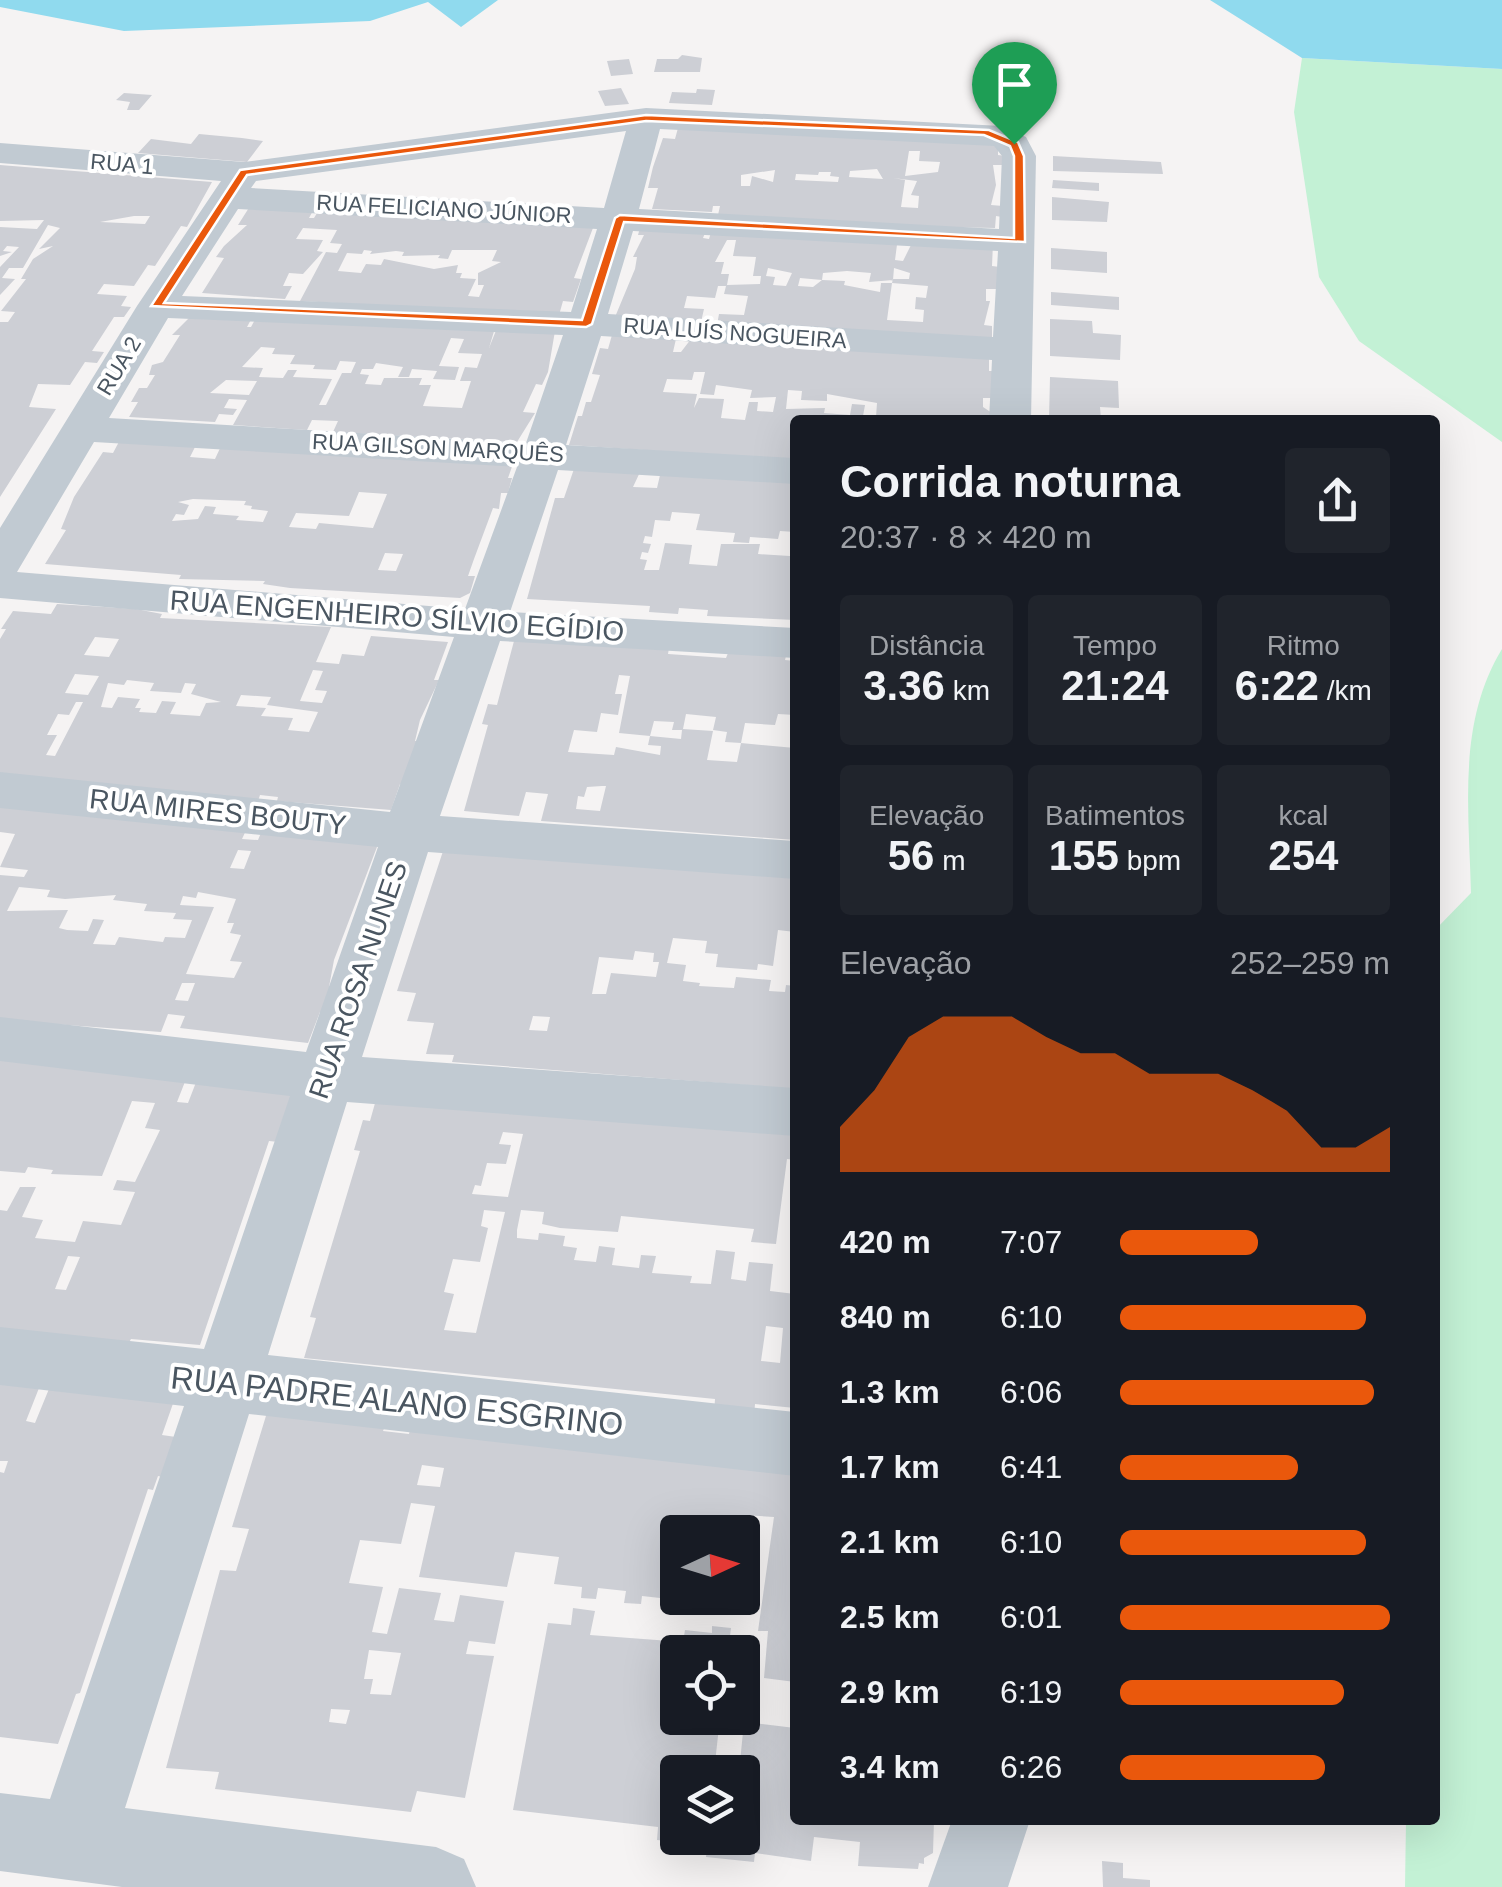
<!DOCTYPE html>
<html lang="pt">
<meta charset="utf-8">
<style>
:root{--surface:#171b24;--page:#20242c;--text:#f1f3f6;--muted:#9ea1a6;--accent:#ea580c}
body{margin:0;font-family:Arial,sans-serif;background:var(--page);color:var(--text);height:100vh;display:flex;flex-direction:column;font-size:38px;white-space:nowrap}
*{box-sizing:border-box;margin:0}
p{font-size:32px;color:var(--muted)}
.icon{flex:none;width:55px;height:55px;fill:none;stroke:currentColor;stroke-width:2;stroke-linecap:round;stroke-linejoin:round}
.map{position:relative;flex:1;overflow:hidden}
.details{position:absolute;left:790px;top:415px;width:650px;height:1410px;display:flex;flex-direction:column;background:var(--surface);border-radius:10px;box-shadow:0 10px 40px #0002}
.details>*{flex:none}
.needle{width:65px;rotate:86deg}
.fabs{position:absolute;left:660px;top:1515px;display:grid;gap:20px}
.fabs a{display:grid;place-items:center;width:100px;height:100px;border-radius:10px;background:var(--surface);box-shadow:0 10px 40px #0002;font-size:50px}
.pin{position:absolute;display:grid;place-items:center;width:85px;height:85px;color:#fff;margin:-102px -42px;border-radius:50% 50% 50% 0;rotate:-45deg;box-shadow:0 0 10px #0007}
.pin .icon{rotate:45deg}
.round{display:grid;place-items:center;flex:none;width:105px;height:105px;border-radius:10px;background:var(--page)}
.head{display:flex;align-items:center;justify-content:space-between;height:170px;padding:0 50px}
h1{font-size:45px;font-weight:800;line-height:75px}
.metrics{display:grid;grid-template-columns:repeat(3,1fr);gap:15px;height:170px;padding:10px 50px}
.metrics div{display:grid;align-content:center;border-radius:10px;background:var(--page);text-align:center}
.metrics b{font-size:42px;font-weight:800}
.metrics small{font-size:28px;font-weight:400}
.metrics p{font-size:28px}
.chart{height:280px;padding:20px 50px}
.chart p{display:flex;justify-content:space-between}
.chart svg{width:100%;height:180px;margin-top:10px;fill:var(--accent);opacity:.7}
ul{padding:0 50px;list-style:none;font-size:32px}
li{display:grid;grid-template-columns:160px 120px 1fr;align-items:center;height:75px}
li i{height:25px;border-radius:12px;background:var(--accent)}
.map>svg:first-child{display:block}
.green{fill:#c3f1d5}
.water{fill:#90daee}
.building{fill:#cdcfd5;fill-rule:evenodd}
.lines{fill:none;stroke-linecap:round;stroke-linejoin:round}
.minor{fill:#c1cad2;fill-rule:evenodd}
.route{fill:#ea580c;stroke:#fff;stroke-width:2.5;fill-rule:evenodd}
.labels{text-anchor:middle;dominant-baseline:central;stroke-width:8;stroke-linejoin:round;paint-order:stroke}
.far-street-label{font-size:22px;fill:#4a5661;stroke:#fff}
.street-label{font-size:28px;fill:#4a5661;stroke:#fff}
.near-street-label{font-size:32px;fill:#4a5661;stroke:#fff}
</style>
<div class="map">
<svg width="1502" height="1887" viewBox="0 0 1502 1887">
<rect width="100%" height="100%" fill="#f5f3f3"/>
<path class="green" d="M1302,58L1502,69V442L1359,341L1319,277L1294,112Z
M1502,649V1887H1405L1406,1820H1435V930L1471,893C1469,810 1457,723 1502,649Z"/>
<path class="water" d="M0,0H498L461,27L428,2L370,21L124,31L0,7Z
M1210,0H1502V69L1302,58Z"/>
<path class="building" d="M682,55L702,58L700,72H654L657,59H678Z
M629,59L633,74L611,76L607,61Z
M621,88L629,104L605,106L598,91Z
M697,89L715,90L712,105L669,103L672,92L696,93Z
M124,93L152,95L139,110H127L130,102L116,100Z
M678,128L998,144V155L1006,156L1005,165H993L996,185L991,205L1003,206L1002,217L996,216L995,228L945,227L718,215L720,206H713L712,212L652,209L658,188H648L653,167L663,138L675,139ZM909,151H920L919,161L940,162L938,172L905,176ZM877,169L883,179L849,177L850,171ZM775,170L773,182L752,176L750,186H741V175ZM819,172H831L830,176L839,177L838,182L795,180L796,174L818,175ZM893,178L917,181L911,195L919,196L918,208L901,207L905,180Z
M199,134L242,138L263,141L247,162L138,153L151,139L191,144Z
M1053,156L1161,162L1163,174L1053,171Z
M0,165L212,182L187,227L181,226L155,266L148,265L134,286L104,284L97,294L127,296L121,306L131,307L124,317H114L92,351L104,352L97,363L85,362L70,385L38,384L29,407L56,409L0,497V322H8L15,312L1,311L26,279H21L33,259L53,246L39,249L60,228L48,225L23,268H9L2,278L15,279L0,295V267L19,247L7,246L3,251L12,252L0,256V227L37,229L44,220L0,221ZM134,216H150L145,224L100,222Z
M1053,180L1099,183V191L1052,188Z
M1052,197L1109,202L1107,222L1052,220Z
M252,203L315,207L309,218H314L322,205L596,220L574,278L581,279L573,302L563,301L559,315L300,301L326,252L337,253L342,244L330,243L337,230L303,228L296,239L323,240L317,251L323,252L303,274L289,273L283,286H292L285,299L202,293L224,258L216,257L224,246L247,225H238ZM364,250L372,251L370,254L396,251L404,252L402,256L440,255L438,258L448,259L452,250H497L492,261L501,262L478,273V285H484L479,297L468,296L476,279L460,278L462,273H456L458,265L434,269L384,259L381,265L366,264L361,273L338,271L347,253L362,254Z
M641,224L707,228L703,238L709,239L713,226L898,237L895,260L903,261L914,239L993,243L992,266L1000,267L997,289H986V301H990L984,325L992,326V340L717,325L719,314L744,315L748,296L724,294L726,286H718L715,298L687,296L684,308L704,309L701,322L615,317L635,269L637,257H633L644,235H638ZM727,240H736L733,256L756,257L753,276H761L760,284L727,285L729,274H721L724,262H715ZM768,268L792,273L786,286L773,285L775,277L766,276ZM894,268L910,273L909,279H893L892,283L928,286L926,298L916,297L915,309L924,310L923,322L887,320L892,283H881L880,292L844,285L845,281L822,280L813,287L798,286L800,278L822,280L823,273L847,271L871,273L869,282L893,280Z
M1051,248L1107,252V273L1051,269Z
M1051,292L1119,297V310L1051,305Z
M196,311L254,314L247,327H251L258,314L495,328L489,348L497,328L555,331L548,372L542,385L536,384L523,412L535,413L517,442L333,432L338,421L312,420L307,430L233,425L247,400L229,399L224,408L237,409L233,415L219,414L215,422L129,417L138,402H131L139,388H147L155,375H149L152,365L163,362L180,335H172ZM451,338L464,339L458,353L482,354L477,368L465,367L460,381H471L462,408L423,406L431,385H419L422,378H384L381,385L365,384L369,375L360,374L362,369H373L376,363L403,367L398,377H409L412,369L437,371L433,379L455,380L459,367L439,366ZM261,347L275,348L272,354L295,355L290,364L315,365L313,369L336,370L340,361L356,362L351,373H342L326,405H319L332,379L293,377L297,370H288L283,378L259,377L263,368L242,367ZM226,380L257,381L249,395L210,393Z
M1050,319L1092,321L1093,333L1121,335L1120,360L1050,356Z
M612,335L676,339L673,352H681L691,339L989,356V371H995L992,398H983V407L992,413L991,420H795V460L569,445L578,416H582L586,402H591L600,375L592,374L600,348L608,349ZM694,372H705L700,394L714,395L716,385L752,390L750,398L776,397L773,412L757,411L758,402H749L745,420L721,418L724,399L699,398L694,408L697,394L663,392L667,379L692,380ZM788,390L802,391L801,400L827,401V394L877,403L876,417L863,416L865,405L852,404L850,415L824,413L825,408L786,409Z
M1050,377L1118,381L1119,408L1100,407L1101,420H1049Z
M121,438L197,443L190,457L215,459L222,444L514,461L508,478H512L508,493H501L499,509L493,508L474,559L468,576H475L470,593L460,598L290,588L263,584L265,581L179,579L181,575L45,564L66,530L61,529L74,497L103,452L113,453ZM359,492L387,494L373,528L319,523L316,529L289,527L296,513L349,516ZM193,499L246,501L244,505L252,506L251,509L268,511L263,522L236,520L239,516L213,514L216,507L205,506L198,519L172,521L176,514L184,515L189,505L178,502ZM385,553L403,554L396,571L378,570Z
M575,466L641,470L633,487L657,488L661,471L795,478V532L780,531L778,539L750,537L749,543L733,542L735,533L696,530L700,514L672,512L670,521L655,520L652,537L645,536L643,543L651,544L648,553L642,552L640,559L647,560L644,570H659L665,543L692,545L689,564L717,566L721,544H760L758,554L790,556L795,540V620L707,616L708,610L679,608L678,614L649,612L650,606L527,599L555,498H564Z
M57,604L136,609L162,614L160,618L331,627L316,662L339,664L342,654L364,656L371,636L448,642L434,680H439L420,720L415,741H422L408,784H400L391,810L277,801L278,797L260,795L258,801L0,780V639L6,629H1L13,611L51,614ZM95,637L119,639L109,657L84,655ZM313,670L323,671L315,690L327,691L322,703L300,701ZM75,674L99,676L88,695L65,693ZM127,680L154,683L150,691L181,693L185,683L196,684L191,694L221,702L206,703L200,716L170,714L176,702L162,701L156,713L139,712L141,708H135L140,699L118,697L112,708L101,707L108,683L124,685ZM241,695L271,697L267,705L318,712L309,732L288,730L293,718L261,716L266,708L236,706ZM76,702H83L55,756L46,755L57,735H47L58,714L69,715Z
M514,641L669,648L668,654L726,658L728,653L786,656L785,660L795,661V715L778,714L775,725L745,723L741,743L725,742L727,732L713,730L716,717L686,714L683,729L713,731L707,760L737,762L741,743L795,748V840L541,821L548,794L526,792L519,816L464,811L488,725L482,724L488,704L497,705ZM619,675L630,676L619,733L650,736L654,721L674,722L672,730H682L681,739L650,736L648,745L661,746L660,755L616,747L614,755L568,752L574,730L597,732L601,713L618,715L622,694H615ZM602,786H606L600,811L576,809L578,796L584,797L587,787Z
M0,802L249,824L242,839L258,840L263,828L380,839L334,960L329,987H333L325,1013L320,1012L308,1043L180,1028L185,1016L168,1014L161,1032L0,1020V875L24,877L28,870L0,867L15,834L0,832ZM238,850L251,851L244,869L230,868ZM19,887L50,890L47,897L65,899L116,895L113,900L147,904L144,911L176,913L173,919L192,920L185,938L165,937L163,942L119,937L115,945L93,944L104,920L93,919L88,931L67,930L59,928L68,910L7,911ZM198,892L236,899L227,923H234L230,933L241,935L230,961L242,962L234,978L186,974L214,907L180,905L183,896L196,898ZM182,983H195L188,1001L175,1000Z
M446,842L795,871V932L778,930L773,966L758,964L757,970L716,967L718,954L705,953L707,941L673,938L667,963L686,965L683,981L700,983L699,986L734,988L736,977L771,980L769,991L785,992L786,985L795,986V1089L452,1062L454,1055L426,1054L434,1023L407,1021L416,993L397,991ZM635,951L654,953L653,962H659L656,977L611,973L606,994H592L599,957L633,960ZM533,1016L550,1017L547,1031L529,1030Z
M0,1051L190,1069L177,1102L188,1103L200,1072L300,1082L279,1142L269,1141L200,1345L131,1339L127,1346L0,1330V1210L7,1211L20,1187H36L22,1217L43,1220L35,1238L75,1242L83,1221L121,1225L135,1192L113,1190L117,1180L135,1182L160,1130L145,1128L155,1103L132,1101L102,1176L51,1174L53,1170L28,1167L25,1173L0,1171ZM68,1256L80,1257L66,1290L55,1289Z
M379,1089L795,1122V1160L787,1159L776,1244L751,1242L754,1229L621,1216L618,1232L560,1228L542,1224L544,1212L521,1210L517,1230V1238L538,1240L539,1233L565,1236L563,1246L577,1248L574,1260L596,1262L599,1246L615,1248L612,1265L639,1268L641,1255L656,1256L652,1273L692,1276L690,1283L711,1284L716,1250L735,1252L731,1279L746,1281L749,1262L773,1264L770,1291L795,1294V1408L755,1404L754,1417L714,1413L715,1399L304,1358L316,1318L310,1317L360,1151L354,1150L363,1120L370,1121ZM503,1132L523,1134L508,1197L472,1194L475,1185L481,1186L487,1163L506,1164L511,1145L499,1144ZM484,1210L505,1212L476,1333L444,1330L454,1294L444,1292L453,1259L480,1262L488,1228L481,1226ZM766,1326L783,1328L780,1363L761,1361Z
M0,1373L41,1383L26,1421L35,1423L51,1384L176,1395L162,1435L176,1437L162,1477L158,1476L153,1490L148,1489L80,1693L76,1694L58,1744L0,1737V1472L4,1473L8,1461H0Z
M269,1406L388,1418L383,1431L409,1434L413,1416L795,1451V1682L764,1678L768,1631H758L774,1517L743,1515L742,1532H678V1600L642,1596L641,1604L624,1603L626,1591L598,1588L596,1599L581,1598L582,1587L554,1584L559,1557L515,1552L507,1587L419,1577L435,1506L411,1503L401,1544L360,1540L349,1583L383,1587L372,1632L387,1634L399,1588L441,1593L434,1620L454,1622L460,1595L504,1601L495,1644L469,1641L466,1654L494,1656L465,1798L417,1791L411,1812L215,1789L219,1772L166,1768L220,1570L236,1571L249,1529L232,1527ZM422,1465L444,1468L440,1487L417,1485ZM369,1650L401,1653L391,1695L370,1694L373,1679H364ZM331,1709L350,1710L346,1724L329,1722Z
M573,1608L595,1611L590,1635L683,1642L685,1630L712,1633V1626L731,1628L728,1652H678V1718H720L714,1772H678V1838H706L705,1845L657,1840L658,1827L513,1810L548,1623L571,1625Z
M744,1722L795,1728V1820H934L933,1853L924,1858V1864L919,1863L918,1869L858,1866L860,1842L814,1837L811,1861L755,1853L754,1862L706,1857L708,1838H742V1772H739Z
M1102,1861L1123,1863V1878L1150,1880V1887H1103Z"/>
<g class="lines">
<path class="minor" d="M646,108L1002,126L1026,137L1036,156L1031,420H989L992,360L601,336L566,445L795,458V484L558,470L510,612L795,628V658L500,641L440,816L795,841V879L428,852L362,1057L795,1088V1136L347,1102L268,1355L795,1412V1476L249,1414L125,1808L436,1847L464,1859L476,1887H122L0,1871V1793L50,1799L184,1406L0,1385V1327L204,1349L290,1096L0,1061V1017L306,1052L378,847L0,808V772L390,812L454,637L0,598V528L137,306L221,181L0,163V143L244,162ZM660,129L994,146L1002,156L999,229L639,209ZM626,131L604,208L251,188L256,181ZM238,209L597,229L571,312L182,296ZM633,231L998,251L993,337L608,314ZM168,318L563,335L526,443L109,418ZM94,442L517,467L465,609L17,572Z
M952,1820H1030L1008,1887H928Z"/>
</g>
<path class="route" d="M646,115L989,130L1018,142L1024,156L1025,242L624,222L592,324L586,327L151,306L240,170ZM646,121L984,135L1010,146L1014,156V238L620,215L615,218L582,320L164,303L247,175Z"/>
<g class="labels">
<g class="far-street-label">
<text transform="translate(122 164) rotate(5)">RUA 1</text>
<text transform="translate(444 209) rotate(3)">RUA FELICIANO JÚNIOR</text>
<text transform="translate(735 333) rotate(4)">RUA LUÍS NOGUEIRA</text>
<text transform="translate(119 366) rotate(-59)">RUA 2</text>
<text transform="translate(438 448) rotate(3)">RUA GILSON MARQUÊS</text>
</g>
<g class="street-label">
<text transform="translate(397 616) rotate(4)">RUA ENGENHEIRO SÍLVIO EGÍDIO</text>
<text transform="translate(218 812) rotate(6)">RUA MIRES BOUTY</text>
<text transform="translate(358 980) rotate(-71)">RUA ROSA NUNES</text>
</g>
<g class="near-street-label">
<text transform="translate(397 1401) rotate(6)">RUA PADRE ALANO ESGRINO</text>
</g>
</g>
</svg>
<div class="fabs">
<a><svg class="needle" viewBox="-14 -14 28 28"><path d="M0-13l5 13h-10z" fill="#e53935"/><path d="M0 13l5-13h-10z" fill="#9ea1a6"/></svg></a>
<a><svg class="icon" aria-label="locate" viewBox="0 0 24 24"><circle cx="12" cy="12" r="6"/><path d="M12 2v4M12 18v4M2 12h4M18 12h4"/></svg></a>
<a><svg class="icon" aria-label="layers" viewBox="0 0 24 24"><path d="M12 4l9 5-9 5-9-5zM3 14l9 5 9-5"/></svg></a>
</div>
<div class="pin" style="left:1014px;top:144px;background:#1e9e55"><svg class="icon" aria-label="arrive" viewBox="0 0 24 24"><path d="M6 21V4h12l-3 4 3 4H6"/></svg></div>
<section class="details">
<div class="head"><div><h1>Corrida noturna</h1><p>20:37 · 8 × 420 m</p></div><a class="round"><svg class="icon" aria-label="share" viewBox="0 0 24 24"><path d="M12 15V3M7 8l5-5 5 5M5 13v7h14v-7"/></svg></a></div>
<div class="metrics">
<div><p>Distância</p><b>3.36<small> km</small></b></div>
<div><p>Tempo</p><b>21:24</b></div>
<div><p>Ritmo</p><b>6:22<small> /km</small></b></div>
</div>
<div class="metrics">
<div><p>Elevação</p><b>56<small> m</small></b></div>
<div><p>Batimentos</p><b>155<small> bpm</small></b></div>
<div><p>kcal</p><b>254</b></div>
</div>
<div class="chart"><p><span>Elevação</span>252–259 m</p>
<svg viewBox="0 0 160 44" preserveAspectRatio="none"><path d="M0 44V33L10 24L20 11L30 6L40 6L50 6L60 11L70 15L80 15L90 20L100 20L110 20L120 24L130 29L140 38L150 38L160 33V44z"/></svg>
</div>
<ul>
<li><b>420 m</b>7:07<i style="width:51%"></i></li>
<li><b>840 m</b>6:10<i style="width:91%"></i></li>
<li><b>1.3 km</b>6:06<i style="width:94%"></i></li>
<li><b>1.7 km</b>6:41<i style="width:66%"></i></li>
<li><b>2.1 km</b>6:10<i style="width:91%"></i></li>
<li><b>2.5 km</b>6:01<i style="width:100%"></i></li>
<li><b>2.9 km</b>6:19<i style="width:83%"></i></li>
<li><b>3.4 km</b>6:26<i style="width:76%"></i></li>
</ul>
</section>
</div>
